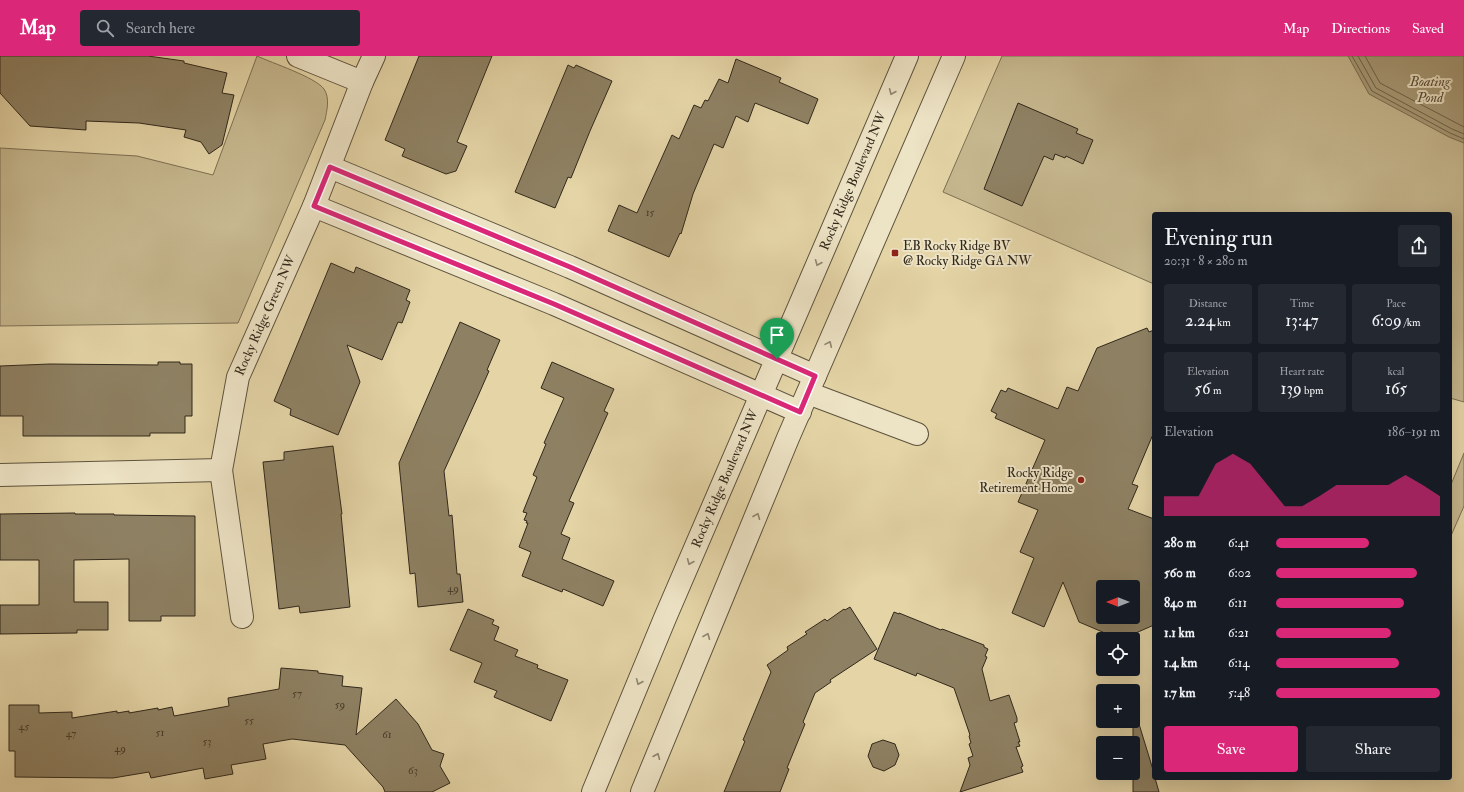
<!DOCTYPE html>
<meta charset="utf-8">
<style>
:root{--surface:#171b24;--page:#242831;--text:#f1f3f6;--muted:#9ea1a6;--accent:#db2777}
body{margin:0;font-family:"IM FELL Double Pica",serif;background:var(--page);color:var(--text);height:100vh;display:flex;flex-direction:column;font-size:15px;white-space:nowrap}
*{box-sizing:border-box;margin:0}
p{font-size:13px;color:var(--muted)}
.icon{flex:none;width:22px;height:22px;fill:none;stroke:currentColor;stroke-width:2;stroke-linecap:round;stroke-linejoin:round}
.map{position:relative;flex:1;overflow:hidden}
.drawer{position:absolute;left:1152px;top:156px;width:300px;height:568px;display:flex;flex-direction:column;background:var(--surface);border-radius:4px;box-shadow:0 4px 16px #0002}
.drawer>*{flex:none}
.needle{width:26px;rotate:270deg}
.controls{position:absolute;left:1096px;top:524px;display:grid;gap:8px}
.controls a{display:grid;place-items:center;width:44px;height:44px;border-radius:4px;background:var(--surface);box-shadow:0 4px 16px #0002;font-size:20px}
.pin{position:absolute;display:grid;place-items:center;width:34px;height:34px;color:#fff;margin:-41px -17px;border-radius:50% 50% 50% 0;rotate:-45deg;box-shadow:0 0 4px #0007}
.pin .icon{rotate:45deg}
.round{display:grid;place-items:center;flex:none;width:42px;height:42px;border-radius:4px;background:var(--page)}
.summary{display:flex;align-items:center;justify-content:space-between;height:68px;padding:0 12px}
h1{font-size:22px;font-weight:600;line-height:30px}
.metrics{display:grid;grid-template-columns:repeat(3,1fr);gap:6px;height:68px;padding:4px 12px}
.metrics div{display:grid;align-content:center;border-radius:4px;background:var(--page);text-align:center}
.metrics b{font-size:17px;font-weight:600}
.metrics small{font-size:11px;font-weight:400}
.metrics p{font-size:11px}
.chart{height:112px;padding:8px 12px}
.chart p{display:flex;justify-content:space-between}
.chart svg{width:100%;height:72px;margin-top:4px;fill:var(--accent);opacity:.7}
.cta{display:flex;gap:8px;margin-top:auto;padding:8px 12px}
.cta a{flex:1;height:46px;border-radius:4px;background:var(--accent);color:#fff;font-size:16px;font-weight:600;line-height:46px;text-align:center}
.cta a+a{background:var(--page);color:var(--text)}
ul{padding:0 12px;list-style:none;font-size:13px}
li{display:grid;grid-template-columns:64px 48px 1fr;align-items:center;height:30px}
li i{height:10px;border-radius:5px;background:var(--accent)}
header{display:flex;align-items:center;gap:24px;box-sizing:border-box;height:56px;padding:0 20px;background:var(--accent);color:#fff}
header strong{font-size:19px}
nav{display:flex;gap:22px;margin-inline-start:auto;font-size:14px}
.search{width:280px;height:36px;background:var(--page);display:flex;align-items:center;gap:10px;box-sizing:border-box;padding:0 14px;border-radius:4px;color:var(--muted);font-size:15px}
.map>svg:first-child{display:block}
.green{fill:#c6b78e;stroke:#7c7054}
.water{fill:#a79a77;stroke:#786c52}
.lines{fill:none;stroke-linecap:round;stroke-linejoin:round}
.shore{stroke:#6c6149;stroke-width:1}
.building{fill:#8e8163;stroke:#31281b;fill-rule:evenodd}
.minor-casing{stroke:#5e533e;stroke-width:24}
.minor{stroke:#ede3c5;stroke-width:22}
.oneway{stroke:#8f8670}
.route-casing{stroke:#fff;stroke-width:8}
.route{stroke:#db2777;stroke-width:5}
.poi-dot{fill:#8f2418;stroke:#ede3c5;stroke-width:1.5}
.labels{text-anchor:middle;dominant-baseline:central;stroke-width:4;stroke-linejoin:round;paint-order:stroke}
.number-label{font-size:11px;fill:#483e2d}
.street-label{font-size:13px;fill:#31281b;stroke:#ede3c5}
.poi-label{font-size:13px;fill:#31281b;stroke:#ede3c5;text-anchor:start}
.water-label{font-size:14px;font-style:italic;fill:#544a37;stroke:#ede3c5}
</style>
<header>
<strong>Map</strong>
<div class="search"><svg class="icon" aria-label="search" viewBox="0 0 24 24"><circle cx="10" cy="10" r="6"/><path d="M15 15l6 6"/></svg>Search here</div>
<nav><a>Map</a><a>Directions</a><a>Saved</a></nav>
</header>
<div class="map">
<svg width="1464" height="736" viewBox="0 0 1464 736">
<rect width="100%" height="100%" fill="#e4d4a6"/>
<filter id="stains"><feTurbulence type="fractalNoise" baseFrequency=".005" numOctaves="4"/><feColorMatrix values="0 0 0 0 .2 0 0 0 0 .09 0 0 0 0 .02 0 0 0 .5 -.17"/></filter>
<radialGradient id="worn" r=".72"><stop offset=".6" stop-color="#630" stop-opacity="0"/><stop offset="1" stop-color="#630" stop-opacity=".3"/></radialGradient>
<path class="green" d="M257,0C272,7 315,21 324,33C330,42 327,54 325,64L238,267L0,270V92L137,100L213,119Z
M1002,0H1464V346L1450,342V158H1154V228L943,136Z
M1464,397V450L1450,482V431Z"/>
<path class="water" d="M1348,0H1464V87L1449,81L1369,38Z"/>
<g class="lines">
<path class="shore" d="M1352,0L1372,35L1450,77L1464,83
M1358,0L1376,32L1452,73L1464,78
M1365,0L1380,27L1464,71"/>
</g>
<path class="building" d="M0,0H148L184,5V7L227,17L222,37L234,39L222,89L209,98L201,86L184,81L186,74L139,67L86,65V74L30,70L0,37Z
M419,0H492L457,86L467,90L456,115L446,118L402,100L405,93L385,84Z
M736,3L781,22L779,26L818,43L808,68L755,47L748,66L736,60L723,92L714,88L693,138L681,178L680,177L669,201L608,175L619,149L637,157L672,79L679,83L694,49L701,52L705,44L708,45L719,23L728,27Z
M568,9L574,12L576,9L612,25L590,75L571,122L568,121L555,152L515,136Z
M1018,47L1078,73L1076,77L1093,84L1083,108L1066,100L1065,102L1055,98L1053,104L1044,100L1022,150L984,133Z
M331,207L354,217L356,211L410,234L406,244L410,246L402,267L398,266L382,304L347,289L360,326L338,379L290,359L291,353L274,345Z
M460,266L500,284L487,314L489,315L478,340L444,415L449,460L452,459L457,518H460L463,546L418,551L415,517L410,518L399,407Z
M1147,272L1149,276L1154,274V376L1132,428L1138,430L1128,453L1154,463V569L1122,583H1119L1079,566L1063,526L1044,571L1012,557L1034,502L1020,496L1038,454L1018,446L1045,384L995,362L997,358L991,355L1001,334L1006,336L1008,332L1058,353L1067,331L1078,335L1097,292ZM1103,531H1133V561H1103Z
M158,306H180V308H192V360H185V377H150V380H23V360H0V310L50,308L158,309Z
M552,306L614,333L604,355L608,357L569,445L574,447L561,478L570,482L562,503L614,525L603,550L563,533L562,536L522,520L531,496L519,491L528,467H526L527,465L524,464L527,457L523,456L537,421L533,419L546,388L544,387L564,342L541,332Z
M333,390L342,458H341L350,551L300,557L299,550L279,553L263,406L284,404V396Z
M75,457V458H114V459L195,460V560H161V565H129V503L74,504V546H108V574H77V577L0,578V549H39V504H0V458Z
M850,551L877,593L830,624L831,626L815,637L803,666L805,668L787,712L789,713L780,736H724L745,685L743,684L771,616L767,609L788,594L787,591L807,578L805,576L825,563L827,565L844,553L845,554Z
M468,553L494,564L492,568L499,571L494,584L518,594L515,600L538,609L537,612L568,624L551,665L494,641L497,635L474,626L482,607L450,594Z
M894,556L899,558V557L941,574L942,573L945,574L984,589V591L988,593L985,600L987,601L982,613L990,645L1009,639L1017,662V666L1014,667L1020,686H1018L1020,690L1016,691L1023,710L1021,711L1023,716L960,736L970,709L968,702L973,700L969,688L971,687L969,680L970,679L954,632L917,617L916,620L874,603Z
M281,612L318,615V617L343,620L342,630L362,632L356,679L396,643L418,668L432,694L444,698L440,710L450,727L432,736H385L383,731L345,689L292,683L263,688L266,703L231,709L233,718L205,723L203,712L151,722L149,716L113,722L15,721V695H9V649H39V657L72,656V662L117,655V657L129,655V657L158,652V654L172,651L174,660L229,650L228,642L279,633Z
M1139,668L1154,717V722H1155L1159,736H1133V669Z
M883,684L895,688L899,699L895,709L884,715L873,711L868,700L872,688Z"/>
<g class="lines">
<g class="minor-casing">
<g id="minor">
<path d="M298,0L362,26"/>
<path d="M330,111L570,211L815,320"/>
<path d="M314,150L554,248L800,356"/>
<path d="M808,337L917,378"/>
<path d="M221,414L242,561"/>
<path id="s1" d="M0,419L221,414L238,321L314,150L362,26L374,0"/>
<path id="s2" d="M593,736L665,562L907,0"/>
<path d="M642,736L788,382L954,0"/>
</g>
</g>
<use href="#minor" class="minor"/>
</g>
<defs><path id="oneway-chevron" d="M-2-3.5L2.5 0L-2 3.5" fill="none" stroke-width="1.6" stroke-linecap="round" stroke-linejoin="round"/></defs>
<g class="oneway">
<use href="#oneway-chevron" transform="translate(892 36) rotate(113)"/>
<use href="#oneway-chevron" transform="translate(818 207) rotate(113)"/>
<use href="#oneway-chevron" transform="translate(829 288) rotate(-66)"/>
<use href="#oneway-chevron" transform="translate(757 460) rotate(-68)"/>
<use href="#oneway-chevron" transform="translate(690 506) rotate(113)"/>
<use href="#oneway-chevron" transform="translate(707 580) rotate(-68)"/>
<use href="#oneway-chevron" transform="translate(639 626) rotate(113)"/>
<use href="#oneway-chevron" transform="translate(657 700) rotate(-67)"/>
</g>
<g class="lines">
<g class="route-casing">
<path id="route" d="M330,111L570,211L815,320L800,356L554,248L314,150Z"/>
</g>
<use href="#route" class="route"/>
</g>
<g class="poi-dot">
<rect x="891" y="193" width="8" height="8" rx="2"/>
<circle cx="1081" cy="424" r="4"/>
</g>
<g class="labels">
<g class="number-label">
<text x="650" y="156">15</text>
<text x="453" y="532">49</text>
<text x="297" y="637">57</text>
<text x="340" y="648">59</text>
<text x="249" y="664">55</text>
<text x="24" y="670">45</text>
<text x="160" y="676">51</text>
<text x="71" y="677">47</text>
<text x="387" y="678">61</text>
<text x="207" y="685">53</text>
<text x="120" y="692">49</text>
<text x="413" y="714">63</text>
</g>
<g class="street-label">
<text stroke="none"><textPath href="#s2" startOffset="664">Rocky Ridge Boulevard NW</textPath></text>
<text stroke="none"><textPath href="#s1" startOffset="383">Rocky Ridge Green NW</textPath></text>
<text stroke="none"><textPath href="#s2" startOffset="340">Rocky Ridge Boulevard NW</textPath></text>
</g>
<g class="poi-label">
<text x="903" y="190">EB Rocky Ridge BV<tspan x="903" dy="15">@ Rocky Ridge GA NW</tspan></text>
<text x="1073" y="417" text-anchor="end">Rocky Ridge<tspan x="1073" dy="15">Retirement Home</tspan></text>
</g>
<g class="water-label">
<text x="1430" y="25">Boating<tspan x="1430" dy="16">Pond</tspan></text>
</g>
</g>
<rect width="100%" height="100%" filter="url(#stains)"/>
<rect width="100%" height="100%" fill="url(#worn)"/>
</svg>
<div class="controls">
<a><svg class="needle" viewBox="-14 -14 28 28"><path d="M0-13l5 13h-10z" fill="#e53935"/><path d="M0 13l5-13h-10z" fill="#9ea1a6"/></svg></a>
<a><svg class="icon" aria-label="locate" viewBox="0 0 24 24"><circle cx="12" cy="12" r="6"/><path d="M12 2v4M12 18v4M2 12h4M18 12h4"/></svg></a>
<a>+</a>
<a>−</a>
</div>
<div class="pin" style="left:777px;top:303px;background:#1e9e55"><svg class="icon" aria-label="arrive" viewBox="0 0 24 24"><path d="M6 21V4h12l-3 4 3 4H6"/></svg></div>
<section class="drawer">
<div class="summary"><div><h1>Evening run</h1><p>20:31 · 8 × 280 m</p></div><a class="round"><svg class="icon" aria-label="share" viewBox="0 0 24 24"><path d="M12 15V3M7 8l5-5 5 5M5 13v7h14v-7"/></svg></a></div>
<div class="metrics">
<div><p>Distance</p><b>2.24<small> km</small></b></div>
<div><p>Time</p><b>13:47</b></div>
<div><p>Pace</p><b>6:09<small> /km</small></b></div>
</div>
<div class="metrics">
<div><p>Elevation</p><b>56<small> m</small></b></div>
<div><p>Heart rate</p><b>139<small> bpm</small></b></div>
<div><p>kcal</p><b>165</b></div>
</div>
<div class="chart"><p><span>Elevation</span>186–191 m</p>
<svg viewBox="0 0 160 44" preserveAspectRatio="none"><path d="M0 44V32L10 32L20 32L30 12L40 6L50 12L60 25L70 38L80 38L90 32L100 25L110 25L120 25L130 25L140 19L150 25L160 32V44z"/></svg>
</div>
<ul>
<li><b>280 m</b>6:41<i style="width:57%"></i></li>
<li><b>560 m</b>6:02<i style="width:86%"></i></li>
<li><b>840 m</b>6:11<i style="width:78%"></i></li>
<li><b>1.1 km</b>6:21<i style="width:70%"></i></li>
<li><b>1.4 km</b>6:14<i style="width:75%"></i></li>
<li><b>1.7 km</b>5:48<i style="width:100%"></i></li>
</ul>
<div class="cta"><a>Save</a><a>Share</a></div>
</section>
</div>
